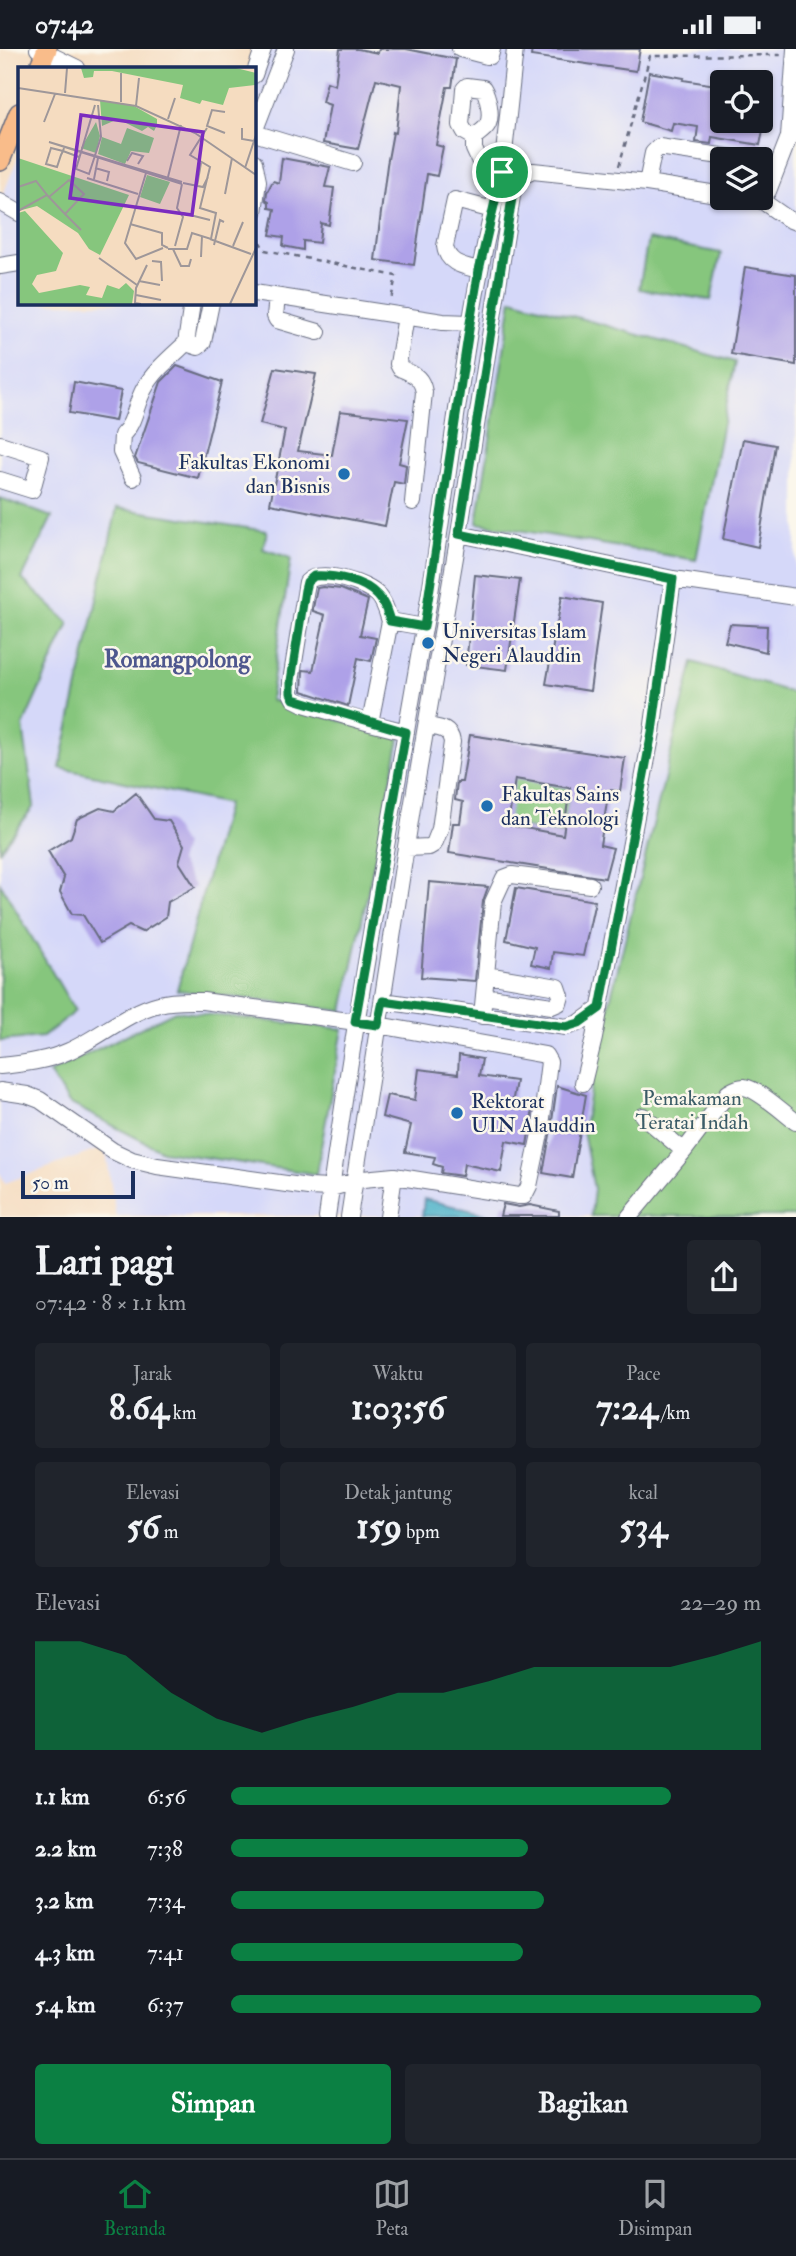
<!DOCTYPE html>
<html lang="id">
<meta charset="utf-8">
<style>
:root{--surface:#171b24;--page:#20242c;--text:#f1f3f6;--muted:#9ea1a6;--line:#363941;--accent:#0b8043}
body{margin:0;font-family:"IM FELL Double Pica",serif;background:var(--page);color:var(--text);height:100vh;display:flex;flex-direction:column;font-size:26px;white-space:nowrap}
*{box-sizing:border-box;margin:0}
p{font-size:23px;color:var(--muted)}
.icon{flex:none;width:38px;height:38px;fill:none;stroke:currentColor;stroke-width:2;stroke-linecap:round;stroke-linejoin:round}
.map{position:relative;height:1168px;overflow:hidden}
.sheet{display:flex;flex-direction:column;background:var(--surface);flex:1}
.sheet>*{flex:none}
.fabs{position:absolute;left:710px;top:21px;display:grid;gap:14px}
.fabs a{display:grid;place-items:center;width:63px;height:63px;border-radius:7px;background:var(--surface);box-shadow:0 2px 5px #0004;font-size:35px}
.scale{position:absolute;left:21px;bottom:18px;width:114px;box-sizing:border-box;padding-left:7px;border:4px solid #1b2f5e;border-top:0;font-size:19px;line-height:24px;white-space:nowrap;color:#1b2f5e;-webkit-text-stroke:5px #fbf7ec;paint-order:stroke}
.pin{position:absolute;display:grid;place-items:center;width:60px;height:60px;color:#fff;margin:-30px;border:4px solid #fff;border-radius:50%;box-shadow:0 2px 7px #0007}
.round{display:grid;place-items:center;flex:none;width:74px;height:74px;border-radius:7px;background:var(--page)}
.overview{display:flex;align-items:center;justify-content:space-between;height:119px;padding:0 35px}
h1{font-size:38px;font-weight:800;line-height:52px}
.figures{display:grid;grid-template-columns:repeat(3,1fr);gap:10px;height:119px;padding:7px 35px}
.figures div{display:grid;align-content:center;border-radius:7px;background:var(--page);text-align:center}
.figures b{font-size:35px;font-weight:800}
.figures small{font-size:19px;font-weight:400}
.figures p{font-size:19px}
.chart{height:196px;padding:14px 35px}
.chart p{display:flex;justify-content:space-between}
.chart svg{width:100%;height:126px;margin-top:7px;fill:var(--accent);opacity:.7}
.action{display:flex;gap:14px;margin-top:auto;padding:14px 35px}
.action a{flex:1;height:80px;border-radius:7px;background:var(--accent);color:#fff;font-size:28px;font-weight:800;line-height:80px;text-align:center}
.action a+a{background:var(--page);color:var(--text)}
ul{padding:0 35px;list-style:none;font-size:23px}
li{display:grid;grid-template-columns:112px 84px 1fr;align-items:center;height:52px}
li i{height:18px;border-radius:9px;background:var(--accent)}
.status{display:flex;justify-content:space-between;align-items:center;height:49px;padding:0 35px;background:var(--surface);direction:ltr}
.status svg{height:19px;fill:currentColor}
.menu{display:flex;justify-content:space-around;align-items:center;height:98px;border-top:2px solid var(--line);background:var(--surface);font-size:19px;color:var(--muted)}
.menu a{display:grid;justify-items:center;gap:4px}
.menu .selected{color:var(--accent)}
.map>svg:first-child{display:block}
.built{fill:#d5d8f9;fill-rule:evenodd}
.green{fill:#86c67d;stroke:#507a6e;stroke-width:2}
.water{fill:#4bb1c9;stroke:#337094;stroke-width:2}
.building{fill:#aea1e8;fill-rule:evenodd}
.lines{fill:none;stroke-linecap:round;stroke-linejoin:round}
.minor-casing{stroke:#676c80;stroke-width:18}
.major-casing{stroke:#676c80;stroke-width:22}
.path{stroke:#676c80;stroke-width:2.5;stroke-dasharray:5 5;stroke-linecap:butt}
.minor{stroke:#fff;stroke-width:16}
.major{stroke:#f9bc8a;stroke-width:19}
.route-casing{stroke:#fff;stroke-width:14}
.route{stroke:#0b8043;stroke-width:9}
.poi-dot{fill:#1f6fb2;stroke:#fbf7ec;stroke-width:2.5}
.labels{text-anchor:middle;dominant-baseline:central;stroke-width:5;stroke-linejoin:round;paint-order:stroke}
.poi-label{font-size:21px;fill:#1b2f5e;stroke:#fbf7ec;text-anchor:start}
.park-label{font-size:21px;fill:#3b5c67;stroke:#fbf7ec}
.quarter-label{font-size:24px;font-weight:bold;fill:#4e578e;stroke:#fbf7ec}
.inset-road{fill:none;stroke:#9e9799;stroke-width:2}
.view{fill:#7b2cbf;fill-opacity:0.15;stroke:#7b2cbf;stroke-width:3.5}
.inset-edge{fill:none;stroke:#1b2f5e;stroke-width:3.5}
</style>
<div class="status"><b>07:42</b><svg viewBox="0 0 49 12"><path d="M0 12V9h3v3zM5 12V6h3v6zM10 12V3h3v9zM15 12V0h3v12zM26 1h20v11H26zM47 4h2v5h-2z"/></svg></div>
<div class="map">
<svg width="796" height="1168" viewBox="0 0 796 1168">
<rect width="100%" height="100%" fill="#fbf7ec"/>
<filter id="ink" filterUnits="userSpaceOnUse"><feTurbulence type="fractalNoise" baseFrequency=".0143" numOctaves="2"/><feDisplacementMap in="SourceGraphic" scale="14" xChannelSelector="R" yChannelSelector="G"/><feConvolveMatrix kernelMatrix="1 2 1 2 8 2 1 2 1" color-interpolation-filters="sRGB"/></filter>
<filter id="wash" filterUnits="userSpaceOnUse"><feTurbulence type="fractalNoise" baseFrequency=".00686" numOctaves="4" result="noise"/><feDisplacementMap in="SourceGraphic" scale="28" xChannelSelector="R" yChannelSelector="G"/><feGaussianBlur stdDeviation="1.57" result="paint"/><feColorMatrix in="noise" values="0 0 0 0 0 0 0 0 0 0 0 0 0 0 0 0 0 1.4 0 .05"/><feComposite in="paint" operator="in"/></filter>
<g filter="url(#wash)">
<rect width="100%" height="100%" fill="#f5dcc0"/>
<path class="built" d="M257,0H796V645L694,613L583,1083L594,1140L591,1167H116L105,1098L5,1134L0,1124V992L43,987L74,962L0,833V801L34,757L23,677L69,574L22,530L51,468L0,449V153L19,106V254H254V19ZM723,33H761V72H723ZM723,110H761V149H723Z"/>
<path class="green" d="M648,190L721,204L711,251L639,240Z
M512,250L735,313L696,511L477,474Z
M0,449L52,468L22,530L69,574L23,677L34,757L0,801Z
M117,459L267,482L263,500L291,509L270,651L400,689L343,962L177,941L227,755L60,719Z
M693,613L796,645V1167H591L594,1140L583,1083L595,1013Z
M505,728L570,739L563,786L500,774Z
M0,834L75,962L43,988L0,992Z
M175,962L343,980L316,1125L162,1102L69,1054L49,1024Z"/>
<path class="water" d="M424,1150L490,1166V1167H422Z"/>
<g id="blocks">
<path class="building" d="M340,0H358L378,4L379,0H406L456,10L452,38H447L436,96L443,98L437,127L427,125L414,216L375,211L387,116L393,83L396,84L401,36L376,30L358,100L323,94L330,56L322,53L327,33L335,36Z
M532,0H640L636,22L531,7Z
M649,23L684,29L683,31L723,37V72H765L760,96L712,88L711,95L696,93L698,78L673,74L671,82L640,73Z
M282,109L330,118L325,138L334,139L329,176L321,174L319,194L303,192V201L283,197L284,188L270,186L275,160L269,159V153L266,151L267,143L273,132L279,134Z
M745,218L796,226V316L731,305Z
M177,317L222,333L198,429L138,414L135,409L161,333Z
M275,319L316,325L298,402L332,406L340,362L408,370L399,414L406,416L404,435L394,433L385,477L270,455L285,381L260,375Z
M74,333L121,342L115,372L69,364Z
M743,390L775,396L758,498L723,490Z
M475,526L520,531L507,621L466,616Z
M323,538L341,540L368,551L360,586L376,589L371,612L358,609L348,657L302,642L303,621L313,622L325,566L313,562V559L317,539Z
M562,547L602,554L590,642L546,635Z
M730,575L767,577L766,603L725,593Z
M470,686L625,709L620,742L609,741L600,796L613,799L605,829L449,804L453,774H460L463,753L455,751L457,733H462ZM515,730L570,739L563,786L508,776Z
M136,744L154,770L169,772L184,796L179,813L195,838L168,853L166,868L142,883L129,877L100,894L83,866L72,865L60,843L64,829L48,802L71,788L77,770L100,759L114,762Z
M429,833L488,838L483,852L475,932L421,928Z
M516,839L595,852L583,907L553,903L551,919L531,915L535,898L506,891Z
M459,1006L482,1010L479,1027L516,1032L512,1055L533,1060L527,1096L506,1092L501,1123L464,1115L462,1127L441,1124L442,1118L433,1115L435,1108L405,1103L411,1076L382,1068L387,1046L415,1051L419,1020L458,1025Z
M557,1037L586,1046L572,1129L543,1124L550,1086Z
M503,1155L519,1158L530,1156L559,1162V1167H500Z"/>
</g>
</g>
<g filter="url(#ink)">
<use href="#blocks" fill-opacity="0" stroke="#676c80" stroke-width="2"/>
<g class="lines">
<g class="minor-casing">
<path id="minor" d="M38,0L77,19
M460,0L487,7H490L492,0
M254,26L263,0
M467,37L483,39C488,47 492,66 488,75C485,81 479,84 474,88L465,83L461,76L464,40Z
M254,83L286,0
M254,84L353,114
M474,88V100L480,113L503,119
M789,88L795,0
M254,113L258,132L254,163
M502,123L515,0
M515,130L533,122L647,134L723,146
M647,134L653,104L659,98L741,110
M761,146L768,142L789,88L796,84
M758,149L788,170L796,173
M0,153L19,164
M0,217L19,214
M479,221C464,217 447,215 445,197L455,151L493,161
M254,244L443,273L470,274
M277,248L275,267L277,271L318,283
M192,254L186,294L198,298L203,293L211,254
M406,267L398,315L400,319C414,326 421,327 424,343L413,453
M0,395L41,408L32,441L0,431
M133,429L121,403L122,386C135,374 135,356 144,340C154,322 171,308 186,294
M459,485L673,530L796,548
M370,674L304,655L294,650L291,644V632L307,533C320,519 367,534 379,547C385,554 387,563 390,572
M406,683L370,674L390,572L424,578
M407,799L429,798L434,795L440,780L452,693C450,679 439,679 427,677
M484,947L552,957L559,954L561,947L558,938L487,926
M383,952L566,978L579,974L600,959
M482,967L493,853L504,829L512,826L590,836
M0,1017C23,1015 47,1012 69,1002C99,989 127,963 159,955C173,951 188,952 203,952L378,976L545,1006L549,1013L540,1085L529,1137L524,1147H519L394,1127L363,1130L331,1139L308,1138L157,1117L132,1111L113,1102L40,1051L27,1046L0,1042
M583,1034L594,989L652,683L673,530
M643,1067L684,1102
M327,1168C355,965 392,764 427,562C451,419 464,275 499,135
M349,1168L412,759L459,485L514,134
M388,1168L394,1127
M629,1168L684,1102L728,1044C733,1041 737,1038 744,1038C758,1040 784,1064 796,1073"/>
</g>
<g class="major-casing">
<path id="major" d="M39,19L47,0
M0,112L19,64"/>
</g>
<path class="path" d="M619,117L650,7L781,6
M254,184L265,201L396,227L391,251"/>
<use href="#minor" class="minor"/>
<use href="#major" class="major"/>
</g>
</g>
<g class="lines" filter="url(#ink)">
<g class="route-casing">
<path id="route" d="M506,121L511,122L515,130L459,485L673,530L652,683L600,959L579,974L566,978L383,952L378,976L355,973L406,683L294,650L291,644V632L305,541L307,533L314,527C334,526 364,531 378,547C385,554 387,563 390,572L424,578L470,274L479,221L499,135V126Z"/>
</g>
<use href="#route" class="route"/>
</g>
<g class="poi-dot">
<circle cx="344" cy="425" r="7"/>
<circle cx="428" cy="594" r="7"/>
<circle cx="487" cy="757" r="7"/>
<circle cx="457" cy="1064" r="7"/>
</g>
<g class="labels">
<g class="poi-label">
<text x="330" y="413" text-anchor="end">Fakultas Ekonomi<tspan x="330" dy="24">dan Bisnis</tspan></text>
<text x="442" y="582">Universitas Islam<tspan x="442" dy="24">Negeri Alauddin</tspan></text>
<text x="501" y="745">Fakultas Sains<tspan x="501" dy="24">dan Teknologi</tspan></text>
<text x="471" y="1052">Rektorat<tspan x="471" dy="24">UIN Alauddin</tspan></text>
</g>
<g class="park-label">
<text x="692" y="1049">Pemakaman<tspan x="692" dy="24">Teratai Indah</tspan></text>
</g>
<g class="quarter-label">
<text x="177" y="610">Romangpolong</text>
</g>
</g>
<g transform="translate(18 18)">
<rect width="238" height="238" fill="#f5dcc0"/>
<path d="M63,1H218L238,6V13L237,18L211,21L205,38L184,33L182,37L162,31L165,18L94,4H76L75,10L66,11ZM82,33L116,39L139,52V58L136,64L130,60L124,64L100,52L84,59ZM78,55L82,69L78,86L63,81ZM109,61L136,71L131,86L113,84L107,97L80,87L84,70L103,77ZM0,91L111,128L82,188L71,182L60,166L19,139L0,144ZM129,108L152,115L142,137L122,130ZM7,144L45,186L38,204L19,208L14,217L21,226L62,218L72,220L68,228L84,231L89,218L101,222L108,216L116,224L114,237H0V146Z" fill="#86c67d"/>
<path class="inset-road" d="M103,6V35M0,21L118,39L177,66L238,108M47,26L49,1M77,38L58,102L71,107L83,70L80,38M118,39L121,11M207,45L194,43L189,59L207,66M150,52L157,31M26,55L37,27M224,61V72L236,74M46,81L45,84L43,88L39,100L28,97L33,81L45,84L61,90M109,94L114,86L125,89L120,97M77,101L91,105L89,114M227,101L238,68M128,106L107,176L118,192L145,181M150,110L163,58M69,111L120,127M76,112L80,91M165,116L185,120L190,110M164,117L31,75L164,115M179,119L183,96M0,120L18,114L29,128L0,144M207,127L214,91M29,128L47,147L66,127L51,113L31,130M164,146L192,153M47,147L63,163M112,157L144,166V178L150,181M192,172L233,187M196,178L202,153L206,155M157,179L165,150L159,141L164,117M215,179L225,155M150,182H169L174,166L193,172L198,146L182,141L192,100L172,88L189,61M155,182L163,199H171L173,192M183,190L184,169M81,191L119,218M134,194L143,195L144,214M121,214L142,218M118,228L143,233M123,237L117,236L118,221L129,198M212,237L238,181"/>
<path class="view" d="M63,48L185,65L174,148L52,131Z"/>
<rect width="238" height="238" class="inset-edge"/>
</g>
</svg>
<div class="fabs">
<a><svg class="icon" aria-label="locate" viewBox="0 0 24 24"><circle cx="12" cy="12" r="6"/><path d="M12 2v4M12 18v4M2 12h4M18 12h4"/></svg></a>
<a><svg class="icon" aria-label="layers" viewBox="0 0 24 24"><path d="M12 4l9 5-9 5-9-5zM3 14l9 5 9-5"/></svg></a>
</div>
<div class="scale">50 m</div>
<div class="pin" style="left:502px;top:123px;background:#1e9e55"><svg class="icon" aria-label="arrive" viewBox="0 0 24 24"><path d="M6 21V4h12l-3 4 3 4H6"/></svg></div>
</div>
<section class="sheet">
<div class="overview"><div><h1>Lari pagi</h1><p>07:42 · 8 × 1.1 km</p></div><a class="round"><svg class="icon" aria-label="share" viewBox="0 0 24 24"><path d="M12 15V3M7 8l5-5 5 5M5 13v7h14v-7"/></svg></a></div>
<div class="figures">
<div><p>Jarak</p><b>8.64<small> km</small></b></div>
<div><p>Waktu</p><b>1:03:56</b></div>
<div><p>Pace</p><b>7:24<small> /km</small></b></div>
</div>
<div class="figures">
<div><p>Elevasi</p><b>56<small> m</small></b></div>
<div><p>Detak jantung</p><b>159<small> bpm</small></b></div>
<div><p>kcal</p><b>534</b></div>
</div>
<div class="chart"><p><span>Elevasi</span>22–29 m</p>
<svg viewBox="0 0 160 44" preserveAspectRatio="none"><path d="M0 44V6L10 6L20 11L30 24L40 33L50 38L60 33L70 29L80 24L90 24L100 20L110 15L120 15L130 15L140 15L150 11L160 6V44z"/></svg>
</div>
<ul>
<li><b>1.1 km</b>6:56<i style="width:83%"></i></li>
<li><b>2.2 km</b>7:38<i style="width:56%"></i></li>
<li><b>3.2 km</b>7:34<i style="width:59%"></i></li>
<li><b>4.3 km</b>7:41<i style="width:55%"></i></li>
<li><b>5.4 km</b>6:37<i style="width:100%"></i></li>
</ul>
<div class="action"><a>Simpan</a><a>Bagikan</a></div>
</section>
<nav class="menu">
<a class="selected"><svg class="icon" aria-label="home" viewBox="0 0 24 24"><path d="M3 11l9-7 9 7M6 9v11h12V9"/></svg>Beranda</a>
<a><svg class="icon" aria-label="map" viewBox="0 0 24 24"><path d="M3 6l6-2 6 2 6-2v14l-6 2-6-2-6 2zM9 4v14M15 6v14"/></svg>Peta</a>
<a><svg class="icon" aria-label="saved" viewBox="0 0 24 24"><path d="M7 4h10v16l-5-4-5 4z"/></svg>Disimpan</a>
</nav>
